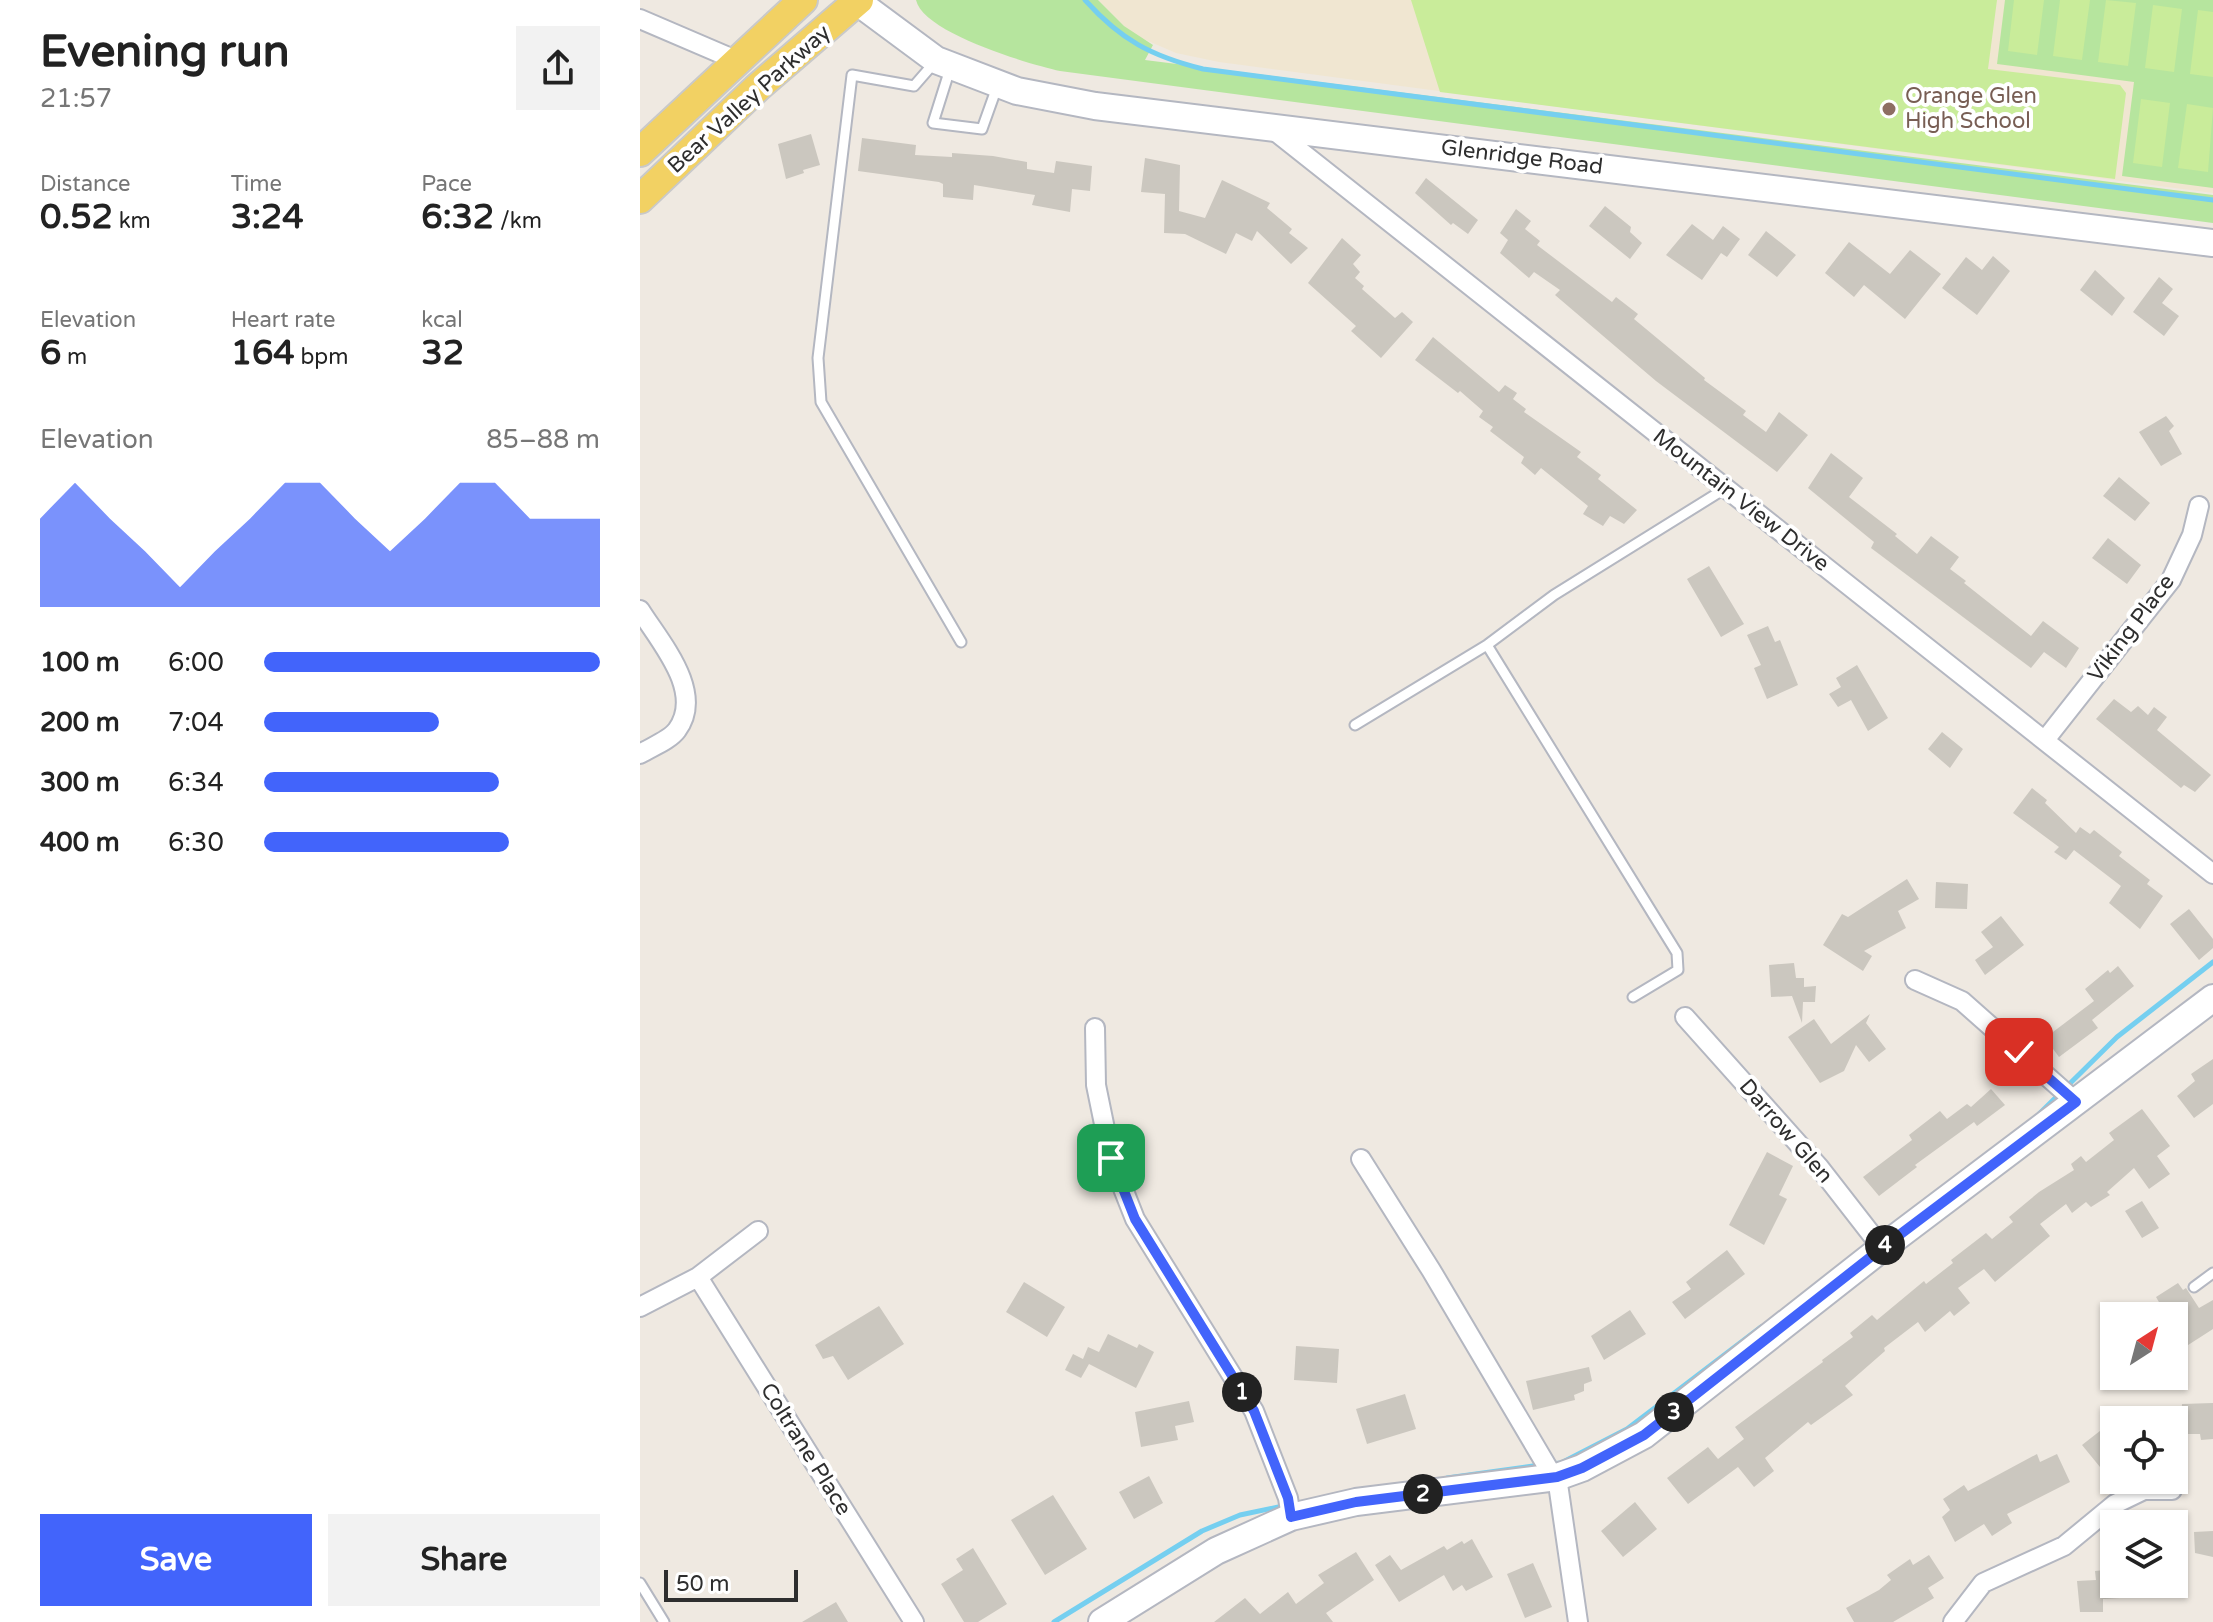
<!DOCTYPE html>
<meta charset="utf-8">
<style>
:root{--surface:#fff;--page:#f2f2f2;--text:#222;--muted:#767676;--accent:#4264fb}
body{margin:0;font-family:"Varela Round",sans-serif;background:var(--page);color:var(--text);height:100vh;display:flex;flex-direction:column;font-size:30px;white-space:nowrap}
*{box-sizing:border-box;margin:0}
p{font-size:26px;color:var(--muted)}
.icon{flex:none;width:44px;height:44px;fill:none;stroke:currentColor;stroke-width:2;stroke-linecap:round;stroke-linejoin:round}
.map{position:relative;flex:1;overflow:hidden}
.panel{display:flex;flex-direction:column;background:var(--surface);width:640px}
.panel>*{flex:none}
.needle{width:52px;rotate:36deg}
.buttons{position:absolute;left:1460px;top:1302px;display:grid;gap:16px}
.buttons a{display:grid;place-items:center;width:88px;height:88px;border-radius:0px;background:var(--surface);box-shadow:0 2px 6px #0004;font-size:40px}
.scale{position:absolute;left:24px;bottom:20px;width:134px;box-sizing:border-box;padding-left:8px;border:4px solid #2e2e2e;border-top:0;font-size:22px;line-height:28px;white-space:nowrap;color:#2e2e2e;-webkit-text-stroke:6px #fff;paint-order:stroke}
.pin{position:absolute;display:grid;place-items:center;width:68px;height:68px;color:#fff;margin:-34px;border-radius:16px;box-shadow:0 4px 12px #0006}
.km{position:absolute;width:40px;height:40px;margin:-20px;border-radius:50%;background:#222;color:#fff;font-size:22px;line-height:40px;text-align:center}
.round{display:grid;place-items:center;flex:none;width:84px;height:84px;border-radius:0px;background:var(--page)}
.overview{display:flex;align-items:center;justify-content:space-between;height:136px;padding:0 40px}
h1{font-size:44px;font-weight:800;line-height:60px}
.metrics{display:grid;grid-template-columns:repeat(3,1fr);gap:12px;height:136px;padding:8px 40px}
.metrics div{display:grid;align-content:center}
.metrics b{font-size:34px;font-weight:800}
.metrics small{font-size:22px;font-weight:400}
.metrics p{font-size:22px}
.chart{height:224px;padding:16px 40px}
.chart p{display:flex;justify-content:space-between}
.chart svg{width:100%;height:144px;margin-top:8px;fill:var(--accent);opacity:.7}
.primary-button{display:flex;gap:16px;margin-top:auto;padding:16px 40px}
.primary-button a{flex:1;height:92px;border-radius:0px;background:var(--accent);color:#fff;font-size:32px;font-weight:800;line-height:92px;text-align:center}
.primary-button a+a{background:var(--page);color:var(--text)}
ul{padding:0 40px;list-style:none;font-size:26px}
li{display:grid;grid-template-columns:128px 96px 1fr;align-items:center;height:60px}
li i{height:20px;border-radius:10px;background:var(--accent)}
main{display:flex;flex:1;min-height:0}
.map>svg:first-child{display:block}
.education{fill:#f0e6d1}
.green{fill:#b6e59e}
.pitch{fill:#c9ec9a}
.lines{fill:none;stroke-linecap:round;stroke-linejoin:round}
.stream{stroke:#75cff0;stroke-width:5}
.building{fill:#cbc7bf}
.lane-casing{stroke:#b4b7c1;stroke-width:13}
.street-casing{stroke:#b4b7c1;stroke-width:22}
.secondary-casing{stroke:#b4b7c1;stroke-width:30}
.primary-casing{stroke:#c9c9c9;stroke-width:32}
.lane{stroke:#fff;stroke-width:9}
.street{stroke:#fff;stroke-width:18}
.secondary{stroke:#fff;stroke-width:26}
.primary{stroke:#f2d163;stroke-width:28}
.route-casing{stroke:#fff;stroke-width:16}
.route{stroke:#4264fb;stroke-width:10}
.education-dot{fill:#8d6e63;stroke:#fff;stroke-width:3}
.labels{text-anchor:middle;dominant-baseline:central;stroke-width:8;stroke-linejoin:round;paint-order:stroke}
.education-label{font-size:22px;fill:#785e54;stroke:#fff;text-anchor:start}
.street-label{font-size:22px;fill:#2e2e2e;stroke:#fff}
</style>
<main>
<section class="panel">
<div class="overview"><div><h1>Evening run</h1><p>21:57</p></div><a class="round"><svg class="icon" aria-label="share" viewBox="0 0 24 24"><path d="M12 15V3M7 8l5-5 5 5M5 13v7h14v-7"/></svg></a></div>
<div class="metrics">
<div><p>Distance</p><b>0.52<small> km</small></b></div>
<div><p>Time</p><b>3:24</b></div>
<div><p>Pace</p><b>6:32<small> /km</small></b></div>
</div>
<div class="metrics">
<div><p>Elevation</p><b>6<small> m</small></b></div>
<div><p>Heart rate</p><b>164<small> bpm</small></b></div>
<div><p>kcal</p><b>32</b></div>
</div>
<div class="chart"><p><span>Elevation</span>85–88 m</p>
<svg viewBox="0 0 160 44" preserveAspectRatio="none"><path d="M0 44V17L10 6L20 17L30 27L40 38L50 27L60 17L70 6L80 6L90 17L100 27L110 17L120 6L130 6L140 17L150 17L160 17V44z"/></svg>
</div>
<ul>
<li><b>100 m</b>6:00<i style="width:100%"></i></li>
<li><b>200 m</b>7:04<i style="width:52%"></i></li>
<li><b>300 m</b>6:34<i style="width:70%"></i></li>
<li><b>400 m</b>6:30<i style="width:73%"></i></li>
</ul>
<div class="primary-button"><a>Save</a><a>Share</a></div>
</section>
<div class="map">
<svg width="1573" height="1622" viewBox="0 0 1573 1622">
<rect width="100%" height="100%" fill="#efe9e1"/>
<path class="education" d="M458,0H1573V193L579,62L536,53L501,38L484,26Z"/>
<path class="green" d="M276,0H458L484,26L513,45L505,60L1573,195V223L420,71C389,64 283,33 276,0Z
M1365,0H1573V188L1482,176L1494,82L1357,64Z"/>
<path class="pitch" d="M771,0H1357L1348,69L1480,85L1486,93L1475,179L800,92Z
M1374,0H1404L1397,55L1368,51Z
M1420,0H1450L1442,60L1413,56Z
M1466,0L1496,3L1488,66L1458,62Z
M1513,5L1542,9L1534,72L1505,68Z
M1558,10L1573,12V77L1550,74Z
M1501,99L1530,103L1522,167L1493,163Z
M1547,104L1573,108L1568,172L1538,168Z"/>
<g class="lines">
<path class="stream" d="M445,0C481,40 511,56 563,69L1573,200
M1399,1114L1477,1037L1573,962
M910,1464L921,1463L987,1429L1121,1327
M807,1478L900,1465
M414,1622L562,1531L600,1515L643,1506"/>
</g>
<path class="building" d="M171,134L180,165L163,170L164,173L146,179L138,144Z
M222,138L276,145L275,155L312,157V153L353,156L387,162V169L414,173L416,161L452,166L450,191L432,189L430,212L392,205L395,195L334,185L333,200L303,197V184L299,182L218,171Z
M505,158L540,165L539,211L565,218L582,180L630,203L627,208L652,229L649,233L668,248L651,264L617,231L612,241L596,233L586,254L545,234L524,233L525,194L501,192Z
M786,178L838,220L828,234L813,223L811,225L775,193Z
M965,206L991,227L990,232L1002,243L990,259L949,226Z
M876,209L891,221L885,229L900,241L897,245L972,302L976,297L998,314L994,319L1065,378L1064,380L1106,411L1103,415L1126,432L1139,412L1168,435L1137,472L1016,381L915,295L920,290L894,272L889,278L860,253L868,240L860,233Z
M1052,224L1073,240L1083,226L1100,239L1087,257L1081,253L1062,280L1026,255Z
M1126,231L1156,255L1137,277L1108,255Z
M702,238L721,255L713,264L720,272L715,278L724,286L722,289L755,318L762,312L773,322L741,358L711,331L716,326L668,283Z
M1209,242L1250,274L1270,250L1301,274L1265,319L1224,285L1214,297L1185,273Z
M1353,256L1370,271L1337,315L1302,288L1326,257L1342,270Z
M1455,270L1485,298L1472,316L1440,290Z
M1519,277L1533,289L1522,303L1539,316L1524,336L1493,312Z
M793,337L859,392L865,385L877,393L873,399L886,409L884,412L941,452L937,457L961,475L958,479L997,510L984,524L970,516L963,526L943,514L948,506L901,468L895,475L881,463L884,457L850,431L853,427L839,417L843,411L820,391L818,393L775,360Z
M1526,416L1534,426L1529,431L1542,454L1521,466L1499,432Z
M1191,453L1223,478L1209,497L1257,534L1255,536L1277,554L1291,536L1319,557L1310,569L1326,581L1324,583L1391,636L1403,621L1439,648L1426,668L1404,652L1391,668L1231,548L1234,542L1168,488Z
M1479,477L1510,503L1495,521L1463,496Z
M1468,538L1501,565L1487,584L1452,558Z
M1069,566L1104,624L1081,637L1047,579Z
M1128,626L1135,642L1140,640L1158,685L1127,699L1114,668L1121,665L1107,635Z
M1217,665L1248,718L1228,731L1211,700L1198,707L1189,694L1201,687L1196,678Z
M1474,699L1491,712L1498,706L1508,715L1514,707L1527,717L1517,730L1571,775L1555,792L1544,785L1541,788L1456,719Z
M1302,732L1323,749L1310,768L1288,749Z
M1392,788L1407,800L1405,803L1436,833L1440,827L1450,834L1454,830L1482,852L1479,856L1510,880L1507,884L1523,896L1500,929L1469,903L1481,886L1434,850L1426,860L1414,852L1419,847L1373,813Z
M1267,879L1279,899L1258,911L1266,928L1224,951L1232,956L1223,971L1183,945L1202,914L1208,917Z
M1296,882L1328,884L1327,909L1295,908Z
M1549,909L1573,939V948L1559,960L1530,924Z
M1361,916L1384,945L1345,975L1335,960L1353,947L1341,932Z
M1154,963L1156,978H1164V987L1176,986L1175,1002H1163L1162,1023L1152,996L1131,997L1129,965Z
M1478,966L1494,986L1452,1020L1458,1028L1419,1057L1405,1038L1454,1001L1445,989L1468,970L1470,973Z
M1230,1014L1226,1023L1246,1049L1229,1062L1216,1045L1204,1071L1180,1083L1148,1037L1174,1019L1191,1044Z
M1573,1059V1104L1554,1118L1537,1096L1555,1081L1551,1074Z
M1351,1089L1365,1105L1337,1126L1334,1122L1275,1165L1277,1167L1239,1196L1223,1177L1272,1140L1269,1135L1300,1111L1307,1119L1327,1104L1331,1107Z
M1502,1109L1530,1146L1517,1156L1530,1174L1509,1189L1494,1168L1467,1192L1470,1195L1451,1207L1446,1202L1432,1213L1426,1204L1400,1224L1410,1236L1355,1282L1344,1269L1318,1288L1330,1303L1314,1316L1310,1311L1285,1332L1278,1322L1244,1348L1245,1351L1205,1386L1213,1395L1171,1425L1168,1422L1125,1458L1134,1471L1114,1487L1098,1467L1048,1504L1027,1478L1068,1447L1078,1459L1104,1439L1095,1427L1183,1362L1182,1360L1213,1337L1210,1333L1232,1315L1237,1320L1284,1281L1286,1284L1313,1263L1311,1260L1346,1233L1352,1239L1373,1222L1369,1217L1399,1192L1434,1170L1431,1164L1441,1156L1446,1162L1474,1140L1469,1133Z
M1127,1152L1153,1166L1139,1195L1147,1199L1124,1245L1089,1225Z
M1502,1201L1519,1228L1502,1238L1485,1211Z
M1087,1250L1105,1274L1045,1319L1032,1302L1051,1289L1046,1282Z
M384,1282L425,1307L407,1337L366,1312Z
M1538,1283L1543,1290L1546,1288L1559,1308L1573,1300V1329L1545,1347L1534,1331V1316H1527L1516,1297Z
M239,1306L264,1344L208,1380L193,1356L183,1359L175,1345Z
M990,1310L1006,1334L964,1360L951,1336Z
M468,1334L497,1348L499,1344L514,1352L496,1388L449,1364L441,1378L425,1370L433,1354L443,1359L448,1347L459,1352Z
M656,1346L699,1349L697,1383L654,1380Z
M949,1367L952,1381L944,1384V1391L934,1395L935,1400L893,1410L886,1381Z
M765,1394L776,1429L727,1444L716,1409Z
M549,1401L554,1422L535,1426L538,1440L501,1447L495,1412Z
M1573,1403V1439L1561,1440L1560,1434H1540L1542,1404Z
M1474,1420V1456L1460,1467L1442,1445Z
M1397,1454L1400,1462L1417,1454L1430,1482L1367,1514L1372,1523L1352,1536L1344,1524L1315,1542L1302,1517L1310,1510L1303,1499L1324,1485L1328,1491Z
M509,1476L523,1503L494,1519L479,1492Z
M413,1495L447,1549L405,1575L371,1520Z
M995,1502L1017,1529L983,1557L961,1531Z
M1573,1531V1557L1555,1553L1554,1532Z
M832,1539L853,1577L826,1591L822,1585L813,1591L804,1575L759,1602L735,1565L750,1555L761,1570L804,1546L807,1550L822,1541L824,1544Z
M333,1548L367,1604L338,1622H324L301,1584L323,1570L316,1559Z
M716,1552L734,1580L686,1613L693,1622H574L605,1598L620,1614L648,1592L656,1604L684,1583L678,1575Z
M1289,1555L1304,1578L1288,1588L1294,1598L1253,1622H1214L1206,1608L1239,1590L1251,1580L1247,1575L1270,1559L1273,1565Z
M893,1563L912,1607L885,1618L867,1574Z
M1474,1569V1584H1528L1529,1595L1463,1599V1612H1440L1437,1581L1456,1580L1455,1571Z
M196,1602L208,1622H162Z"/>
<g class="lines">
<g class="lane-casing">
<path id="lane" d="M294,63L274,86L212,75L178,358L181,402L321,642
M310,69L293,123L342,129L357,87
M847,645L1037,953L1038,970L993,997
M715,725L847,645L914,595L1086,488
M1554,1287L1573,1273
M0,1583L24,1622"/>
</g>
<g class="street-casing">
<path id="street" d="M0,19L98,61
M631,128L1573,874
M0,610C20,642 65,692 37,730C30,740 11,747 0,754
M1405,740L1531,580L1552,535L1559,506
M1275,980L1322,1001L1436,1102
M1045,1017L1179,1167L1242,1248
M455,1028L456,1085L471,1158L495,1219L614,1411L648,1498L651,1517
M721,1159L791,1270L914,1478
M58,1277L274,1622
M0,1307L58,1277L118,1231
M917,1477L938,1622
M1313,1622L1343,1583L1424,1546L1475,1504L1504,1490H1532"/>
</g>
<g class="secondary-casing">
<path id="secondary" d="M215,0L296,60L377,91L455,106L1573,243
M462,1622L576,1551L651,1517L716,1502L917,1477L942,1468L1004,1435L1242,1248L1573,998"/>
</g>
<g class="primary-casing">
<path id="primary" d="M0,152L163,0
M0,199L118,87L219,0"/>
</g>
<use href="#lane" class="lane"/>
<use href="#street" class="street"/>
<use href="#secondary" class="secondary"/>
<use href="#primary" class="primary"/>
</g>
<g class="lines">
<g class="route-casing">
<path id="route" d="M471,1158L495,1219L614,1411L648,1498L651,1517L716,1502L917,1477L942,1468L1004,1435L1242,1248L1436,1102L1379,1052"/>
</g>
<use href="#route" class="route"/>
</g>
<circle class="education-dot" cx="1249" cy="109" r="8"/>
<g class="labels">
<g class="education-label">
<text x="1265" y="96">Orange Glen<tspan x="1265" dy="25">High School</tspan></text>
</g>
<g class="street-label">
<text transform="translate(109 99) rotate(-42)">Bear Valley Parkway</text>
<text transform="translate(882 157) rotate(7)">Glenridge Road</text>
<text transform="translate(1101 500) rotate(38)">Mountain View Drive</text>
<text transform="translate(1491 628) rotate(-53)">Viking Place</text>
<text transform="translate(1146 1131) rotate(49)">Darrow Glen</text>
<text transform="translate(166 1449) rotate(58)">Coltrane Place</text>
</g>
</g>
</svg>
<div class="buttons">
<a><svg class="needle" viewBox="-14 -14 28 28"><path d="M0-13l5 13h-10z" fill="#e53935"/><path d="M0 13l5-13h-10z" fill="#767676"/></svg></a>
<a><svg class="icon" aria-label="locate" viewBox="0 0 24 24"><circle cx="12" cy="12" r="6"/><path d="M12 2v4M12 18v4M2 12h4M18 12h4"/></svg></a>
<a><svg class="icon" aria-label="layers" viewBox="0 0 24 24"><path d="M12 4l9 5-9 5-9-5zM3 14l9 5 9-5"/></svg></a>
</div>
<div class="scale">50 m</div>
<div class="pin" style="left:471px;top:1158px;background:#1e9e55"><svg class="icon" aria-label="arrive" viewBox="0 0 24 24"><path d="M6 21V4h12l-3 4 3 4H6"/></svg></div>
<div class="pin" style="left:1379px;top:1052px;background:#d93025"><svg class="icon" aria-label="check" viewBox="0 0 24 24"><path d="M5 12l5 5 9-10"/></svg></div>
<b class="km" style="left:602px;top:1392px">1</b>
<b class="km" style="left:783px;top:1494px">2</b>
<b class="km" style="left:1034px;top:1412px">3</b>
<b class="km" style="left:1245px;top:1245px">4</b>
</div>
</main>
